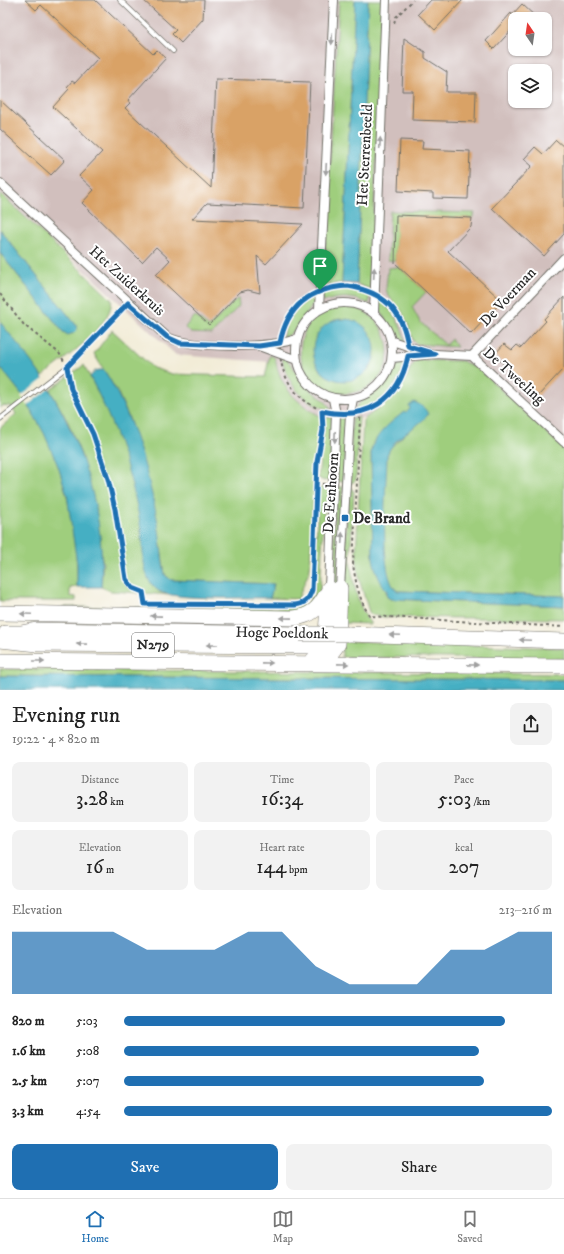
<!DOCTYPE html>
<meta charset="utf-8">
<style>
:root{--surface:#fff;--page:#f2f2f2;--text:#222;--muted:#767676;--line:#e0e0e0;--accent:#1f6fb2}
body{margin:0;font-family:"IM FELL DW Pica",serif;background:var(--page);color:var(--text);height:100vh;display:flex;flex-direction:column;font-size:15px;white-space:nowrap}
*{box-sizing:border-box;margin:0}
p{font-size:13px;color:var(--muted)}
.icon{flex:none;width:22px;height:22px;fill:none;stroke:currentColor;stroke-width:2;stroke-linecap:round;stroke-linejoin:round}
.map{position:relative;height:690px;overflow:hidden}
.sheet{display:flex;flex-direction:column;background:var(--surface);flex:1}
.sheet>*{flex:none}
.needle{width:26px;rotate:347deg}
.tools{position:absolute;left:508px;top:12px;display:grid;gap:8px}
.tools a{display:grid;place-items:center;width:44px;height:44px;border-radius:8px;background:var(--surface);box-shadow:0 1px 3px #0004;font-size:20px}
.pin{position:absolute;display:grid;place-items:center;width:34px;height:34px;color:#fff;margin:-41px -17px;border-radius:50% 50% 50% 0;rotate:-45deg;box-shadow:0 0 4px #0007}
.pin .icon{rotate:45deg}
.round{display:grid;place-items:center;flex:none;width:42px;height:42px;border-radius:8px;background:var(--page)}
.overview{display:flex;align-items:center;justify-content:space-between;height:68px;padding:0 12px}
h1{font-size:22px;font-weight:600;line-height:30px}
.stats{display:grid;grid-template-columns:repeat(3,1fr);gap:6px;height:68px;padding:4px 12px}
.stats div{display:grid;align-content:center;border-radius:8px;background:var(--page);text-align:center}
.stats b{font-size:20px;font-weight:600}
.stats small{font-size:11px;font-weight:400}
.stats p{font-size:11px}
.chart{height:112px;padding:8px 12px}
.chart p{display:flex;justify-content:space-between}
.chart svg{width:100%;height:72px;margin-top:4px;fill:var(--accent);opacity:.7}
.button{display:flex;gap:8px;margin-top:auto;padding:8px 12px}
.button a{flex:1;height:46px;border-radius:8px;background:var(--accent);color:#fff;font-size:16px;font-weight:600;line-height:46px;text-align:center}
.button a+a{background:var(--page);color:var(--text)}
ul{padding:0 12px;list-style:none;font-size:13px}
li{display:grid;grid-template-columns:64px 48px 1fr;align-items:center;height:30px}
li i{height:10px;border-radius:5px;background:var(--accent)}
.menu{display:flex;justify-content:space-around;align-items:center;height:56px;border-top:1px solid var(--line);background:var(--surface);font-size:11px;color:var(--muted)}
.menu a{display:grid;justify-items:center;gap:2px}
.menu .current{color:var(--accent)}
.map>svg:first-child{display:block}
.industrial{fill:#d1bfbd;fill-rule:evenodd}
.green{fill:#9fce7d;stroke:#657c54;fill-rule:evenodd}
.water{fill:#44afc3;stroke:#386d77}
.pier{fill:#f2ecd7}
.building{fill:#d9a266}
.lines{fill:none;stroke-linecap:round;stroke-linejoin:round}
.lane-casing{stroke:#716f67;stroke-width:5.5}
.street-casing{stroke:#716f67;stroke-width:10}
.highway-casing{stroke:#716f67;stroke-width:16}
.path{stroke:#716f67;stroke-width:2;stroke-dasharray:3 3;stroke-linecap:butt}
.lane{stroke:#fff;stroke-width:4}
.street{stroke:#fff;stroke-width:8}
.highway{stroke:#fff;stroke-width:15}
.highway-bridge-casing{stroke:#716f67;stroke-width:16;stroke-linecap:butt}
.highway-bridge{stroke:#fff;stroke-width:15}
.oneway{fill:#a0a0a0}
.route-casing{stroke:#fff;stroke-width:8}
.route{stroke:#1f6fb2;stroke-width:5}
.poi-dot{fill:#1f6fb2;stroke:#fff;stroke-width:1.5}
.labels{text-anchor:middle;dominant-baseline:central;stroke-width:4;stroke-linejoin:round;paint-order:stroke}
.shield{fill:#fff;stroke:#6b6b6b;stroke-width:1}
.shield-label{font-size:14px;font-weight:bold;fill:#2b2b2b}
.street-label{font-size:15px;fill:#2b2b2b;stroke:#fff}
.poi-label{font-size:15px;font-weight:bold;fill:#2b2b2b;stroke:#fff;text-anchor:start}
</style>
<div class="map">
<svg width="564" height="690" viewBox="0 0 564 690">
<rect width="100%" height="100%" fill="#fff"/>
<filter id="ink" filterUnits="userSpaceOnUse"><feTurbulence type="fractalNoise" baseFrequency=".025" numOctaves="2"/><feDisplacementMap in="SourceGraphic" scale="8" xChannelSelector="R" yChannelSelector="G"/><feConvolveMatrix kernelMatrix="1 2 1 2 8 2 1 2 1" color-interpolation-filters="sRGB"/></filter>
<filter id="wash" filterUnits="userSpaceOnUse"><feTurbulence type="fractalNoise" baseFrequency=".012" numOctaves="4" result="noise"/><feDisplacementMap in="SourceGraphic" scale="16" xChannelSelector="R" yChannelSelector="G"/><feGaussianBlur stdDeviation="0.9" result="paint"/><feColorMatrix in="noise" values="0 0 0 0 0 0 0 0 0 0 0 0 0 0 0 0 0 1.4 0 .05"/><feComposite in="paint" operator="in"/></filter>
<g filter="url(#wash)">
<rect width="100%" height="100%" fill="#f2ecd7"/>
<path class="industrial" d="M0,0H564V458L434,371L367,418L329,420L305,412L281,387L272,362L176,355L0,193ZM515,19H545V49H515ZM515,71H545V101H515Z"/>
<path class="green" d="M339,0H355L342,283L323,285Z
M368,0H384L370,289L357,284Z
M0,193L112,300C111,328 63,359 42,377L0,322V253L63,332L77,330L76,325L0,230Z
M390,211L475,213L472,218L397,216L395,261L388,260Z
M399,267L426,292L412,307L420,322L446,345L451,339L457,347L418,344L413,341L408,325L402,312L388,295L386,289L388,268Z
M345,288L370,293L369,304C354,296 339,296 323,302V291Z
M317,294C315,305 293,336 282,339C287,318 298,304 317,294Z
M376,297C393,309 401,324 406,343C393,336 379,311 376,297Z
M238,298L239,306L212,334L191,333L185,327L195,316L209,327Z
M339,306C397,305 406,385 351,393C294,402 279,319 339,306ZM340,319H347L375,355L370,369L328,377L318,368L334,320Z
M112,330L153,368L172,374L265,377L270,355L275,358C280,387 296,403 322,417L315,461L310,569L298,599L270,598L274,584L171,580L165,575L157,519L147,476L129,418L118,393L94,354Z
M282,357C294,363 297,376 306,386C314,395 326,398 331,410C304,405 286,383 282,357Z
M418,360L462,361L480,370L564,449V596L398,591L394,589C377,566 386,485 387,455L390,448L407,432L410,409L373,443L371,451L373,558C375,572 387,588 387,597L391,599L564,606V619L384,617L372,615L369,612L359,579L356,553L363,420C376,409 390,403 401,388C408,379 408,366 418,360Z
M405,361C399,388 381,405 354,411C359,399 371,396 379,388C389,380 392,366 405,361Z
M84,365L110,416L121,444L138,506L145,565L159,592L169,595L111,591L101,587L103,563L82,457L68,422L50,390Z
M0,367C8,377 16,386 23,396C61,451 78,521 77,587L70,588V596L76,597V601H0V428L16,414L10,405L6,407L4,405L0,408Z
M325,417L333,418L331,479L324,481L318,478Z
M359,417L356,480L352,483L350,482L352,418Z
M339,418L347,419L344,482L336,481Z
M322,487H331L324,511L320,595L303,612L62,607L294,608L306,605L314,594L318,496L319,490Z
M336,487H343L336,623H330Z
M348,488H352L354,492L350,561C354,583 357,607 371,624L342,623Z
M342,641L564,648V659L342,657Z
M0,669L564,674V680L0,676Z"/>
<path class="water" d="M355,0H368L357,284L342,283Z
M0,230L76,325L77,330L74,333L68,335L63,332L0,253Z
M313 350a31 31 0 1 1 62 0a31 31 0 1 1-62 0Z
M0,322C18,344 36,366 50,390C85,450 106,519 101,587H77V564L67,495L58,466L44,433L23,396L0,367Z
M99,370H104C132,414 147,467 157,518C161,537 161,556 165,575L171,580L274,584L270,598C247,597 176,601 159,591C140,580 144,547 141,529C132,473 116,428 90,377L95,371Z
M414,402C420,404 427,409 428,415C415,430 394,436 387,455C387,478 377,581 398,591L564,596V606L391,599L387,597V591C379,581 375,570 373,558L371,451C376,433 390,423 404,412L406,413L410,409L409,406Z
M0,676L564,680V690H0Z"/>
<path class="pier" d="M45,378L51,387L27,406L21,396Z"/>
<g id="blocks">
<path class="building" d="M25,0H95L153,54L157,50L166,58L128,100L130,103L125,108L211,188L216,79L310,82L304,208L207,203L192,219L303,224L266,264L257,256L260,293L248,290L240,292L209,325L156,275L170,260L156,247L142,262L82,203L94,190L79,176L102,152L53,107L69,89L67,87L72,81L75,83L98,58L41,5L36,10Z
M143,0H204L203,19L181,43L172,34L176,30Z
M431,0H463L435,30L418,14Z
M522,4L538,19H515V26L494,49L486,41L511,13L512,15Z
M404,38L425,52V58L447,72L446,92H476L475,122L412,120L413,91H402Z
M0,100L65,160L51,175L0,129Z
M400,140L423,141L422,149L470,151L468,199L433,198V193L398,191Z
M556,140L564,147V234L544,256L492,208L532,166L524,159L535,147L543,154Z
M396,215L472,218L471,227L448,251L502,301L471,334L395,263Z
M564,297V368L538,396L494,355L504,344L512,350L517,345L521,348L546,321L544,319Z"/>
</g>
</g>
<g filter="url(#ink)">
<use href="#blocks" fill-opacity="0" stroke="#716f67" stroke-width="1"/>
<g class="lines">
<g class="lane-casing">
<path id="lane" d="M120,0L173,51
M0,419L67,367L128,303"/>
</g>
<g class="street-casing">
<path id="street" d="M0,183L167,337C195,349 268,348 297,339
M296 351a48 48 0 1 1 96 0a48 48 0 1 1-96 0Z
M319,309L334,0
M374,312L386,0
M392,341L432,354
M259,346L297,360
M472,356L564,258
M392,358L435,354L472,356L564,442
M329,588L336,414L333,399
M340,588L350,414L353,399"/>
</g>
<g class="highway-casing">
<path id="highway" d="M0,613L294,618C312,616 319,608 327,593
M6,633H21L36,630L299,634
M348,634L564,641
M0,640L38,644L312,646L324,640L326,635L329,588
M313,660L332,652L338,644L340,588
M0,661L564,666"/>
</g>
<path class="path" d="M394,23L396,17L413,0
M280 350a64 64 0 1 1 128 0a64 64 0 1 1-128 0Z
M0,294L24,325L59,353L64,361
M68,374L71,389L93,435L108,479L115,509L126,579L133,588L143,592L145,603
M362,412L360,419L353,564C355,580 360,603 370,616L564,627
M316,483L325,484
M310,596L312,590L317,462L323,430V411"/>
<use href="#lane" class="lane"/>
<use href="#street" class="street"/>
<use href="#highway" class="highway"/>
<g class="highway-bridge-casing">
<path id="highway-bridge" d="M299,634H348"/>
</g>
<use href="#highway-bridge" class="highway-bridge"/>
</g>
<defs><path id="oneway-solid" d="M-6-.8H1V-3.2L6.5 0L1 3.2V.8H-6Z"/></defs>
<g class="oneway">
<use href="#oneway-solid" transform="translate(332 39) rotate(93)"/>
<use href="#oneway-solid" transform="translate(380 143) rotate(-87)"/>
<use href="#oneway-solid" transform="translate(326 169) rotate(93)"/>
<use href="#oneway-solid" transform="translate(374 273) rotate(-87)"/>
<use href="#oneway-solid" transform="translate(335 437) rotate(92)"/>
<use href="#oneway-solid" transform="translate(342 538) rotate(-87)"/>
<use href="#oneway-solid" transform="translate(26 614) rotate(-178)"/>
<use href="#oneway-solid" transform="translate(156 616) rotate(-179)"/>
<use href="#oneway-solid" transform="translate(286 618) rotate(-179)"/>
<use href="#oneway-solid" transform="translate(395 635) rotate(-178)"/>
<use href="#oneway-solid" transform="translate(525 640) rotate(-178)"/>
<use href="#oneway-solid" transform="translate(82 644) rotate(-179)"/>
<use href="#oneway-solid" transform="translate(212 645) rotate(-179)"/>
<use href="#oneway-solid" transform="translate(39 661)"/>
<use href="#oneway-solid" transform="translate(267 663) rotate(1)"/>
<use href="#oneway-solid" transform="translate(343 664) rotate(1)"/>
<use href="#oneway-solid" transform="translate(473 665) rotate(1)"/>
</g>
</g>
<g class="lines" filter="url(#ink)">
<g class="route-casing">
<path id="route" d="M348,286C383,292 403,310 408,346L435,354L408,356C399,401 366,421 322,411L323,430L317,462L312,590C309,599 305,604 295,605L145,604L143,592L133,588L126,579L115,509L108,479L93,434L71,389L67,367L128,303L167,337L180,343L259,346L280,343C287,306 310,288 348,286Z"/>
</g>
<use href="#route" class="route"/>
</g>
<rect class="poi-dot" x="341" y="514" width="8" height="8" rx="2"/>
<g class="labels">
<rect class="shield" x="132" y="633" width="42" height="24" rx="3"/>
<g class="shield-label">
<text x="153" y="645">N279</text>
</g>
<g class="street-label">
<text transform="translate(365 155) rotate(-87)">Het Sterrenbeeld</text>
<text transform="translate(127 281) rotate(42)">Het Zuiderkruis</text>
<text transform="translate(508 297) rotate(-47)">De Voerman</text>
<text transform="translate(514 376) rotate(42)">De Tweeling</text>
<text transform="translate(331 493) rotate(-86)">De Eenhoorn</text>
<text transform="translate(282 633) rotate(1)">Hoge Poeldonk</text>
</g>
<g class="poi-label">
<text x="353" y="518">De Brand</text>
</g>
</g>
</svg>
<div class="tools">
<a><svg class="needle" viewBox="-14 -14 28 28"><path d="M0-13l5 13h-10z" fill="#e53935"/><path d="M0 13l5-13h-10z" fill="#767676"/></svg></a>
<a><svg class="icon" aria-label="layers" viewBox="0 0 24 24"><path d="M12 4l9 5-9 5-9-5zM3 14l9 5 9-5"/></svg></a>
</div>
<div class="pin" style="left:320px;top:290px;background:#1e9e55"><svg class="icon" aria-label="arrive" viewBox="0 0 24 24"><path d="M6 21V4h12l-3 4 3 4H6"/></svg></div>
</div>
<section class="sheet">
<div class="overview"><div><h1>Evening run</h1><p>19:22 · 4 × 820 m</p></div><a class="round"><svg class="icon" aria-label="share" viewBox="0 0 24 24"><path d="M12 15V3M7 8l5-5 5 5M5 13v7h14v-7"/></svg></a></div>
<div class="stats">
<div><p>Distance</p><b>3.28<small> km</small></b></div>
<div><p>Time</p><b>16:34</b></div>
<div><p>Pace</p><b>5:03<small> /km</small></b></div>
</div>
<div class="stats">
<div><p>Elevation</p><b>16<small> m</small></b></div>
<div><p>Heart rate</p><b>144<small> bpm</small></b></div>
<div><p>kcal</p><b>207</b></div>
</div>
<div class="chart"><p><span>Elevation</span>213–216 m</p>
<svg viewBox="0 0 160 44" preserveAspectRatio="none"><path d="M0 44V6L10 6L20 6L30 6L40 17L50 17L60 17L70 6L80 6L90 27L100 38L110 38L120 38L130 17L140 17L150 6L160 6V44z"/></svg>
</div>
<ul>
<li><b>820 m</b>5:03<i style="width:89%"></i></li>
<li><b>1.6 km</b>5:08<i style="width:83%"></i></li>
<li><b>2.5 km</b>5:07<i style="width:84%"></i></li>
<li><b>3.3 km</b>4:54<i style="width:100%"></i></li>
</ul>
<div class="button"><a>Save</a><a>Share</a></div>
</section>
<nav class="menu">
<a class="current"><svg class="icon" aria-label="home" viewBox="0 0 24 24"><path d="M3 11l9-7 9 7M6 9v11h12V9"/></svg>Home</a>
<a><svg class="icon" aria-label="map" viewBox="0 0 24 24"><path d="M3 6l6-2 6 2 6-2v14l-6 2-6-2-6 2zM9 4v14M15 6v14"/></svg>Map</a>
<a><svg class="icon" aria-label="saved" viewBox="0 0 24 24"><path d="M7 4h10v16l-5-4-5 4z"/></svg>Saved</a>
</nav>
